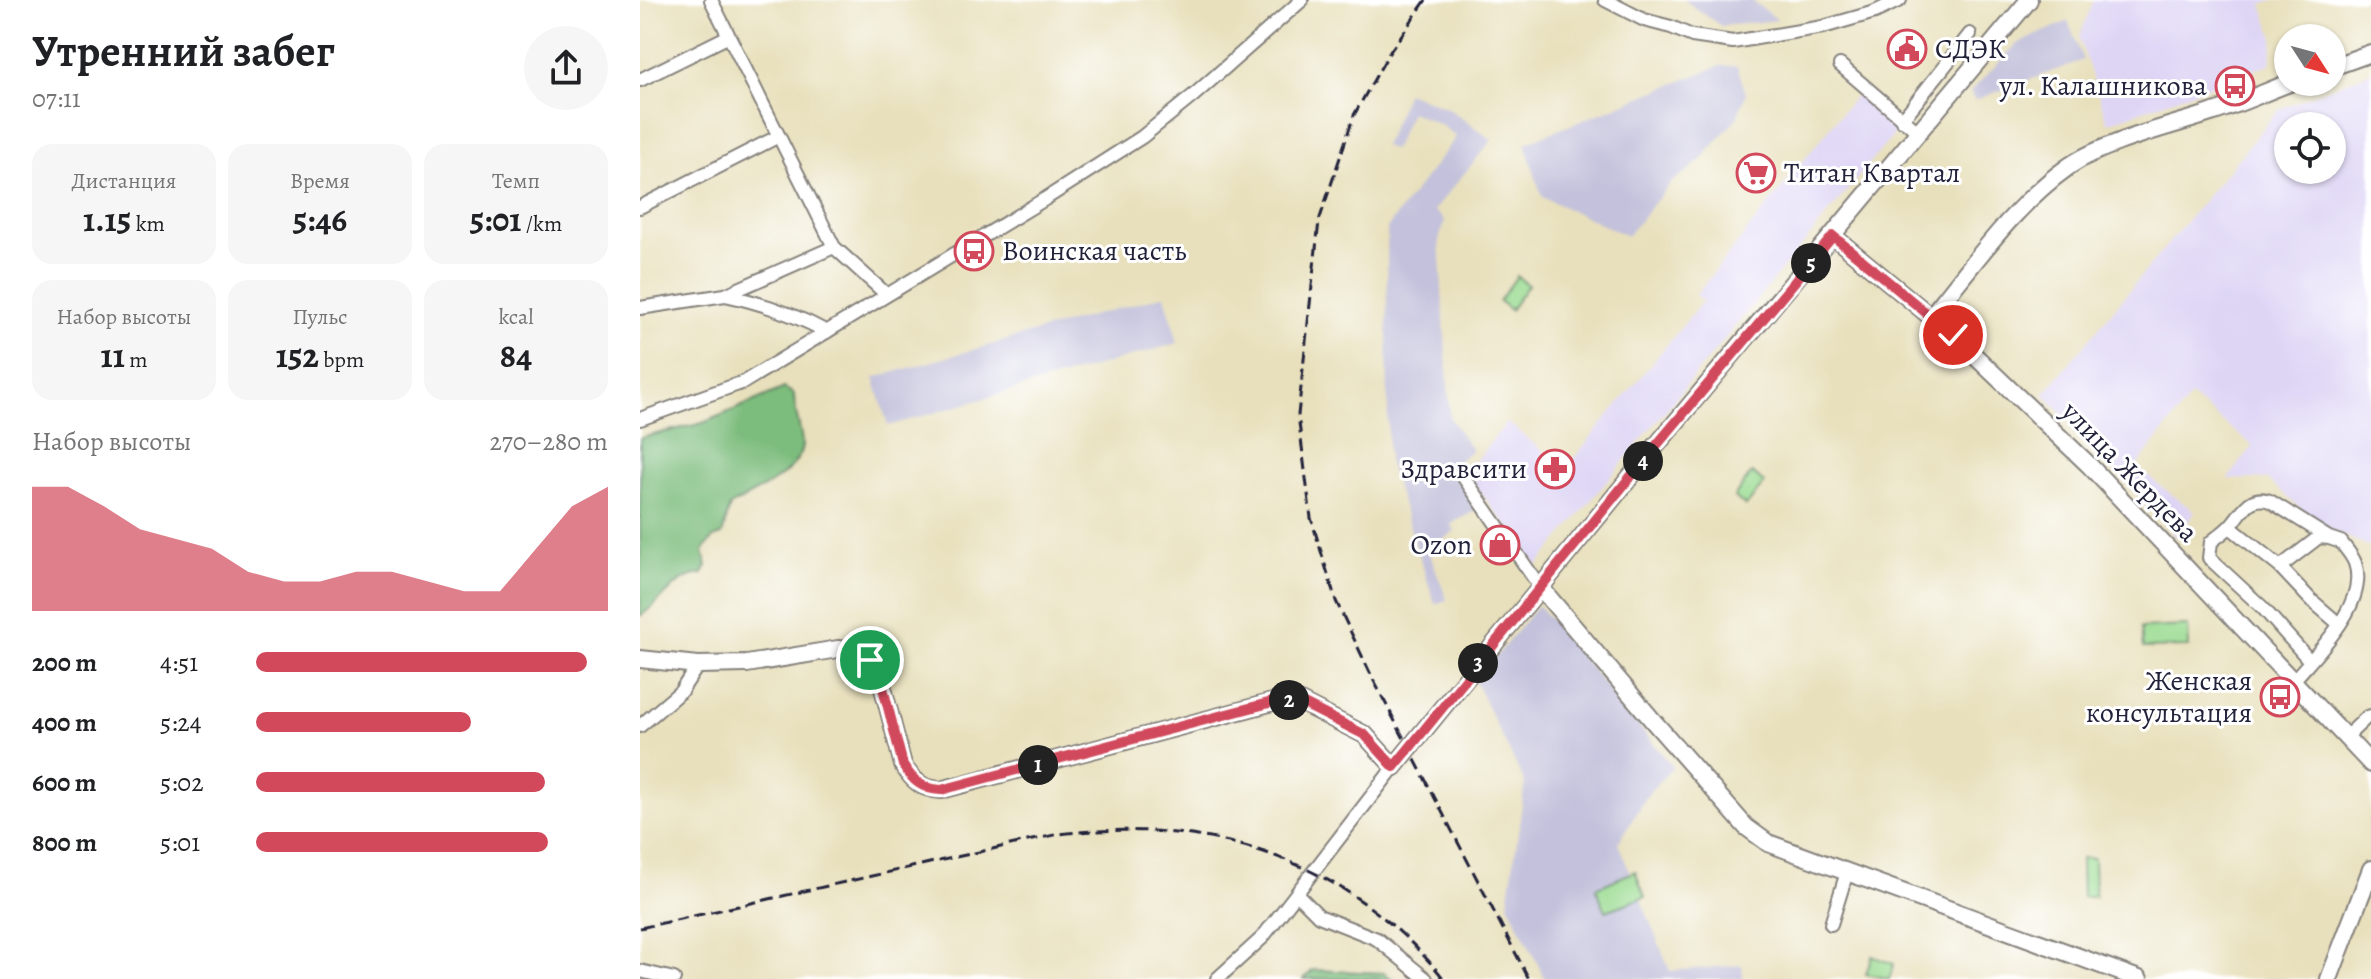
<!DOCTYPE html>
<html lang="ru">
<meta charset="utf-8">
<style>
:root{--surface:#fff;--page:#f6f6f6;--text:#202124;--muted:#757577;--accent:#d1495b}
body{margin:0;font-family:Alegreya,serif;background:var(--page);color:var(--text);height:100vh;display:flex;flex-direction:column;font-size:30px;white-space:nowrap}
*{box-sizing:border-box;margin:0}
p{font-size:26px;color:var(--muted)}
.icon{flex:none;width:44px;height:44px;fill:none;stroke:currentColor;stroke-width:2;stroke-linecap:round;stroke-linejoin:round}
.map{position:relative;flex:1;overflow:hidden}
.panel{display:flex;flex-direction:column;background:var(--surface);width:640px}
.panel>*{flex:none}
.needle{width:52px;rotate:126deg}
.controls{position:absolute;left:1634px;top:24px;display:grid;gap:16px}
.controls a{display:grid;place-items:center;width:72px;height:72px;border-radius:50%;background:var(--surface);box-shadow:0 2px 6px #0004;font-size:40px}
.pin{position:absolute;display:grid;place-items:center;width:68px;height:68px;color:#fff;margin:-34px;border:4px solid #fff;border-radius:50%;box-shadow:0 2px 8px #0007}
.km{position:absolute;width:40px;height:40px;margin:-20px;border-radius:50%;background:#222;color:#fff;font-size:22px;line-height:40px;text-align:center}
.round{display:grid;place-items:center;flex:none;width:84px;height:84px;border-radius:42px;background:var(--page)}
.summary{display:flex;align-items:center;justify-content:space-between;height:136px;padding:0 32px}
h1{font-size:44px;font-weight:700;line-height:60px}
.metrics{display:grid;grid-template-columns:repeat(3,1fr);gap:12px;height:136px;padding:8px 32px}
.metrics div{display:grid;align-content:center;border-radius:20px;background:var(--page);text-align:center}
.metrics b{font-size:34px;font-weight:700}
.metrics small{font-size:22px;font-weight:400}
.metrics p{font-size:22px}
.chart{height:224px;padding:16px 32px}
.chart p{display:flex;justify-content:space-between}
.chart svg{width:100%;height:144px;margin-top:8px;fill:var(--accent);opacity:.7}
ul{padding:0 32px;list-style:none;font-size:26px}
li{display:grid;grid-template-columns:128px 96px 1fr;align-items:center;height:60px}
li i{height:20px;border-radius:10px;background:var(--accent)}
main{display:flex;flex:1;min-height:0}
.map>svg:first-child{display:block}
.built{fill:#ded5f5;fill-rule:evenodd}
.industrial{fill:#c3c1db}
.green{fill:#9bdc92;stroke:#5e7f66;stroke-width:2}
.forest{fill:#7cbc7c;stroke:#4f6f5c;stroke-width:2}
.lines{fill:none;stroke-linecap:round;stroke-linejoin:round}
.minor-casing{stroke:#85817c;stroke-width:16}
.major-casing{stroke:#85817c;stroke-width:20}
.minor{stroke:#fff;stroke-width:12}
.major{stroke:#fff;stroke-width:16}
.rail{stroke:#22223b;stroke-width:3;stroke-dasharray:12 6;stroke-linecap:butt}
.route-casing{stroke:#fff;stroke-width:16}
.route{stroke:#d1495b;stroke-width:10}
.labels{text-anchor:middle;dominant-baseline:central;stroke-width:6;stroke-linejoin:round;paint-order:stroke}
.poi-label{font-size:28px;fill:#22223b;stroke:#fff;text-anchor:end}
.street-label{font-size:28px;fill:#22223b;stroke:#fff}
</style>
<main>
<section class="panel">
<div class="summary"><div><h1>Утренний забег</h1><p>07:11</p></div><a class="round"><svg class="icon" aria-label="share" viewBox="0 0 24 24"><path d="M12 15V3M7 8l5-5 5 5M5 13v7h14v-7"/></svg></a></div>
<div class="metrics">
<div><p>Дистанция</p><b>1.15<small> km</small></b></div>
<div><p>Время</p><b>5:46</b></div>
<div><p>Темп</p><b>5:01<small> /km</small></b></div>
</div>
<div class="metrics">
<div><p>Набор высоты</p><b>11<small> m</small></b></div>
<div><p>Пульс</p><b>152<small> bpm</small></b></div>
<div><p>kcal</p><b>84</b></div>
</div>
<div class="chart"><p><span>Набор высоты</span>270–280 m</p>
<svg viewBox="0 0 160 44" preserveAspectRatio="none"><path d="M0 44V6L10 6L20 12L30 19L40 22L50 25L60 32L70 35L80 35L90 32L100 32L110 35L120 38L130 38L140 25L150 12L160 6V44z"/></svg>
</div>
<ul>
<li><b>200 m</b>4:51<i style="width:94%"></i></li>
<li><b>400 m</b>5:24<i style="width:61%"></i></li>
<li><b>600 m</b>5:02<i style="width:82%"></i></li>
<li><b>800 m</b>5:01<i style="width:83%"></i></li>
</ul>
</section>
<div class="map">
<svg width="1731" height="979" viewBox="0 0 1731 979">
<rect width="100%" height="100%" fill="#fff"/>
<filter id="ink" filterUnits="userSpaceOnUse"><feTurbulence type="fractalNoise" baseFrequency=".0125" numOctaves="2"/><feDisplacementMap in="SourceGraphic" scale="16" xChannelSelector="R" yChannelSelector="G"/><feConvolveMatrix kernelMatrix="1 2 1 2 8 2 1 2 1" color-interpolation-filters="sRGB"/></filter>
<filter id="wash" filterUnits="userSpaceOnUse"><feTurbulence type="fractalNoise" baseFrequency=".006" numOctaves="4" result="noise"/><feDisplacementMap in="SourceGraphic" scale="32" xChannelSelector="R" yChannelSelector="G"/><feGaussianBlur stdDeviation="1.8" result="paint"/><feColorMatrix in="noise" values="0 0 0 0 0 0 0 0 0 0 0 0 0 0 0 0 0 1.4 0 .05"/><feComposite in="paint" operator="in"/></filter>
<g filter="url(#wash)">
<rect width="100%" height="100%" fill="#e8e0bc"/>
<path class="built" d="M1454,0H1636L1622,5L1634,38L1630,64L1468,123L1439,38Z
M1731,72V547L1680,526L1627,479H1588L1613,446L1551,396L1496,467L1555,512L1537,538L1404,394L1639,109ZM1648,126H1692V170H1648Z
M1217,94L1259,128L897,566L826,473L867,422L925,469L1063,301L1056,295Z"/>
<path class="industrial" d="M1044,0H1111L1138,20L1081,26Z
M1428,21L1443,60L1335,100L1330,92L1377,44Z
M1079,66H1097L1106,94L1097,118L1059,162L1031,183L987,236L902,197L885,143Z
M767,92L809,109L852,140L794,210L805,221L799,240L810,418L832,450L809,468L838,509L811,524L815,531L788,549L807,600L795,604L748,461L747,228L816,137L801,125L771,112L753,150L744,146Z
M525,295L538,343L248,426L234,378Z
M898,605L1033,767L1011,790L978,843L1030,971L1102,965L1103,979H905L868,903L885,783L835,682Z"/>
<path class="green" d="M877,276L888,285L870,310L859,301Z
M1112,473L1124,483L1106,506L1094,497Z
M1548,626L1549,647L1503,648L1501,628Z
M1441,858H1454L1455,897H1442Z
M995,871L1005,897L966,911L956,888Z
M1232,956L1254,964L1249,979L1226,974Z"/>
<path class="forest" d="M144,388L154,394C154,412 161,427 162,443C163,473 112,493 90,506L82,535L73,538L63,551L67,566L63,574C35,575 22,603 0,616V438L63,423Z
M673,970L744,973L752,979H664Z"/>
</g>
<g filter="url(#ink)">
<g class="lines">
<g class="minor-casing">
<path id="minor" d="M71,0L194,247L246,294
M965,0L1004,20L1031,27L1052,36L1093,42L1183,27L1235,12L1260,0
M1200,65L1279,133
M0,80L89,36
M1262,120L1330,34
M0,207L139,136
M85,295C122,303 154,314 187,332
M0,308L85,295L194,247
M0,419L104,382L405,199L502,137L554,95L662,0
M820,472L900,587
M1590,527L1640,567L1679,537L1689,538
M1640,567L1670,599L1699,624
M1653,681C1677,653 1729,603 1715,563C1712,555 1706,549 1701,542L1689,538L1630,501C1610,494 1603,511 1592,524C1586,531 1578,536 1571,542L1569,558L1623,608L1670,661
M0,726L41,691L58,665
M1706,737L1727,717L1731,716
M657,894L679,916L737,939L786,979
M1191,924L1207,872
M0,971L34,979
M577,979L622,938L754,767"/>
</g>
<g class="major-casing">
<path id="major" d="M1692,67L1731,53
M1193,236L1313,335L1449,465L1731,764
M1291,316C1333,265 1373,206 1428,167C1460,143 1532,126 1571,113C1599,104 1625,92 1652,82
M900,587L1014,722L1106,827L1128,843L1499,979
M0,659L58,665L107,664L198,649L221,652L238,669L263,765C273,781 282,789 301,790L644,699L660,702L725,735L754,767L1005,459L1389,0
M1689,979L1731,869"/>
</g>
<use href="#minor" class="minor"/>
<use href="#major" class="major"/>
<path class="rail" d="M786,0L749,53L714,115L679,221L658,415L671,518L696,601L733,679L889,979
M0,928L419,834C571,817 706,858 804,979"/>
</g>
</g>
<g class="lines" filter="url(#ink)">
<g class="route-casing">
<path id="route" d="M230,660L238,669L263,765C273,781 282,789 301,790L644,699L660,702L725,735L754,767L1005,459L1193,236L1313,335"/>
</g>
<use href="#route" class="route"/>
</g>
<defs>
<g id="civic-ring" transform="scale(2)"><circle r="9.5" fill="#fff" stroke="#d1495b" stroke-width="1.5"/><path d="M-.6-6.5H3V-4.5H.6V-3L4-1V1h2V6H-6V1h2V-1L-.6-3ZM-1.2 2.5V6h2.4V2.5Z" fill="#d1495b"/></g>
<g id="bus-ring" transform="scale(2)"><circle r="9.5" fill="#fff" stroke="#d1495b" stroke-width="1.5"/><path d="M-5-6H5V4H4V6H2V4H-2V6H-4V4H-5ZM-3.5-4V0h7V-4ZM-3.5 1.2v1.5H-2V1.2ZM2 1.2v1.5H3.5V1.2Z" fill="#d1495b"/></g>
<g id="supermarket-ring" transform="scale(2)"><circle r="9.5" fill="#fff" stroke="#d1495b" stroke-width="1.5"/><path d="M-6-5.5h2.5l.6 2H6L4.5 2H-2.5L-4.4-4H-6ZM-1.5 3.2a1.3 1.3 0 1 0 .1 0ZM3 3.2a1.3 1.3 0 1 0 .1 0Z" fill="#d1495b"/></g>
<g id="pharmacy-ring" transform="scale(2)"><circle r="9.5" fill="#fff" stroke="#d1495b" stroke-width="1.5"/><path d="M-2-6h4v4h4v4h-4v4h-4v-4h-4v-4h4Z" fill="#d1495b"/></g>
<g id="shop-ring" transform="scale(2)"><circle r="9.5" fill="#fff" stroke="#d1495b" stroke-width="1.5"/><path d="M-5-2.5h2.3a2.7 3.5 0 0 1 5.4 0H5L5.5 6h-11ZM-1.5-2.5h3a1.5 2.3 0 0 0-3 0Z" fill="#d1495b"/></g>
</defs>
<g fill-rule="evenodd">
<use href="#civic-ring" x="1267" y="49"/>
<use href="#bus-ring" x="1595" y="86"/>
<use href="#supermarket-ring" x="1116" y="173"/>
<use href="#bus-ring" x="334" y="251"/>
<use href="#pharmacy-ring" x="915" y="469"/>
<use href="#shop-ring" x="860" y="545"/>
<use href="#bus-ring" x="1640" y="697"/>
</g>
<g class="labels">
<g class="poi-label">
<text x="1295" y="49" text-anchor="start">СДЭК</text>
<text x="1567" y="86">ул. Калашникова</text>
<text x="1144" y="173" text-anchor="start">Титан Квартал</text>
<text x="362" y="251" text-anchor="start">Воинская часть</text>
<text x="887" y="469">Здравсити</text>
<text x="832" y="545">Ozon</text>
<text x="1612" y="681">Женская<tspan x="1612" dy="32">консультация</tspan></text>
</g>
<g class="street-label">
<text transform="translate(1490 472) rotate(46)">улица Жердева</text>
</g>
</g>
</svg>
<div class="controls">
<a><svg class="needle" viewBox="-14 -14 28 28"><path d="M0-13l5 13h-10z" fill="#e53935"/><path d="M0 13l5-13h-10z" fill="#757577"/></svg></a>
<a><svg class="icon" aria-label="locate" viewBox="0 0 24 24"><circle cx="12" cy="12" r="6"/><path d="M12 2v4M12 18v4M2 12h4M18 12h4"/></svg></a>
</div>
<div class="pin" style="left:230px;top:660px;background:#1e9e55"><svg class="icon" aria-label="arrive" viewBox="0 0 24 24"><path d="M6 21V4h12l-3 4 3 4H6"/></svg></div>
<div class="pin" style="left:1313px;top:335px;background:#d93025"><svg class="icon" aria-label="check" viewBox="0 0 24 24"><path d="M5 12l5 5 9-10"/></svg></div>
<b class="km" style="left:398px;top:765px">1</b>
<b class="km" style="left:649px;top:700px">2</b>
<b class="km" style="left:838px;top:663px">3</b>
<b class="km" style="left:1003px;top:461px">4</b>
<b class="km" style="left:1171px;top:263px">5</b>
</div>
</main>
